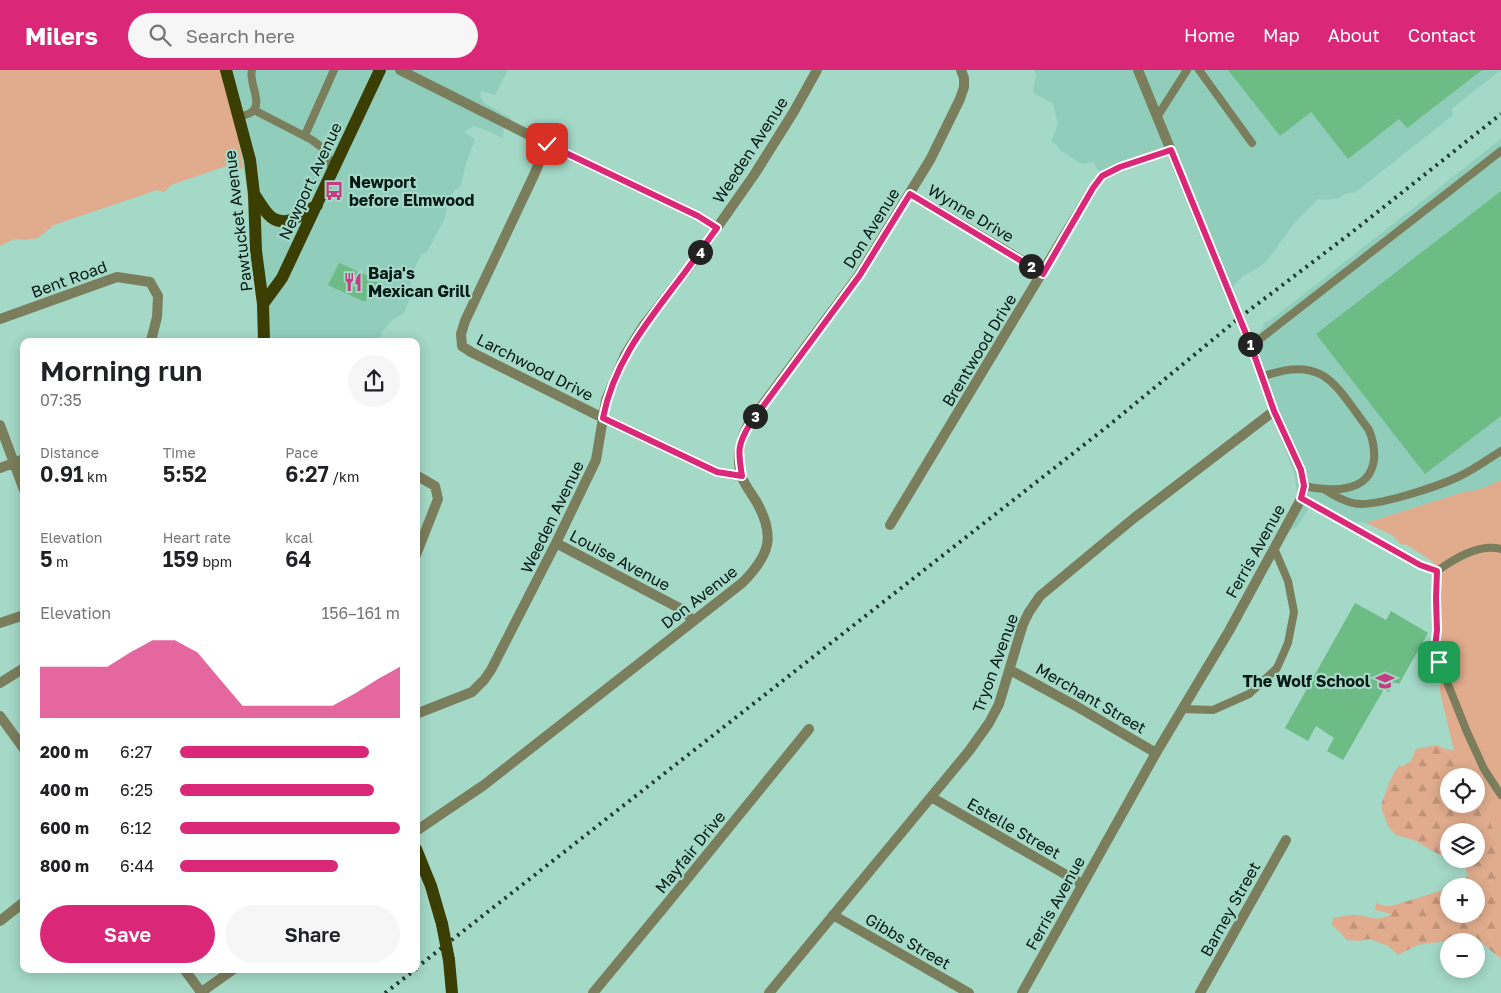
<!DOCTYPE html>
<meta charset="utf-8">
<style>
:root{--surface:#fff;--page:#f6f6f6;--text:#202124;--muted:#757577;--accent:#db2777}
body{margin:0;font-family:"Golos Text",sans-serif;background:var(--page);color:var(--text);height:100vh;display:flex;flex-direction:column;font-size:19px;white-space:nowrap}
*{box-sizing:border-box;margin:0}
p{font-size:16px;color:var(--muted)}
.icon{flex:none;width:28px;height:28px;fill:none;stroke:currentColor;stroke-width:2;stroke-linecap:round;stroke-linejoin:round}
.map{position:relative;flex:1;overflow:hidden}
.side{position:absolute;left:20px;top:268px;width:400px;height:635px;display:flex;flex-direction:column;background:var(--surface);border-radius:10px;box-shadow:0 2px 12px #0003}
.side>*{flex:none}
.fabs{position:absolute;left:1440px;top:698px;display:grid;gap:10px}
.fabs a{display:grid;place-items:center;width:45px;height:45px;border-radius:50%;background:var(--surface);box-shadow:0 2px 12px #0003;font-size:25px}
.pin{position:absolute;display:grid;place-items:center;width:42px;height:42px;color:#fff;margin:-21px;border-radius:10px;box-shadow:0 2px 8px #0006}
.km{position:absolute;width:25px;height:25px;margin:-12px;border-radius:50%;background:#222;color:#fff;font-size:14px;line-height:25px;text-align:center}
.round{display:grid;place-items:center;flex:none;width:52px;height:52px;border-radius:26px;background:var(--page)}
.head{display:flex;align-items:center;justify-content:space-between;height:85px;padding:0 20px}
h1{font-size:28px;font-weight:600;line-height:38px}
.metrics{display:grid;grid-template-columns:repeat(3,1fr);gap:8px;height:85px;padding:5px 20px}
.metrics div{display:grid;align-content:center}
.metrics b{font-size:21px;font-weight:600}
.metrics small{font-size:14px;font-weight:400}
.metrics p{font-size:14px}
.chart{height:140px;padding:10px 20px}
.chart p{display:flex;justify-content:space-between}
.chart svg{width:100%;height:90px;margin-top:5px;fill:var(--accent);opacity:.7}
.cta{display:flex;gap:10px;margin-top:auto;padding:10px 20px}
.cta a{flex:1;height:58px;border-radius:30px;background:var(--accent);color:#fff;font-size:20px;font-weight:600;line-height:58px;text-align:center}
.cta a+a{background:var(--page);color:var(--text)}
ul{padding:0 20px;list-style:none;font-size:16px}
li{display:grid;grid-template-columns:80px 60px 1fr;align-items:center;height:38px}
li i{height:12px;border-radius:6px;background:var(--accent)}
header{display:flex;align-items:center;gap:30px;box-sizing:border-box;height:70px;padding:0 25px;background:var(--accent);color:#fff}
header strong{font-size:24px}
nav{display:flex;gap:28px;margin-inline-start:auto;font-size:18px}
.search{width:350px;height:45px;background:var(--page);display:flex;align-items:center;gap:12px;box-sizing:border-box;padding:0 18px;border-radius:28px;color:var(--muted);font-size:19px}
.map>svg:first-child{display:block}
.built{fill:#90cdbb}
.green{fill:#e0ac8d}
.forest{fill:url(#forest-firs)}
.building{fill:#6dbc86}
.lines{fill:none;stroke-linecap:round;stroke-linejoin:round}
.service{stroke:#7a7e5c;stroke-width:8}
.minor{stroke:#7a7e5c;stroke-width:10}
.tertiary{stroke:#7a7e5c;stroke-width:10}
.primary{stroke:#3b3e03;stroke-width:12}
.rail{stroke:#203932;stroke-width:4;stroke-dasharray:2.5 5;stroke-linecap:butt}
.primary-bridge{stroke:#3b3e03;stroke-width:12}
.route-casing{stroke:#fff;stroke-width:10}
.route{stroke:#db2777;stroke-width:6}
.labels{text-anchor:middle;dominant-baseline:central;stroke-width:4.5;stroke-linejoin:round;paint-order:stroke}
.street-label{font-size:16px;fill:#051914;stroke:#a4d8c7}
.poi-label{font-size:16px;font-weight:bold;fill:#051914;stroke:#a4d8c7;text-anchor:start}
</style>
<header>
<strong>Milers</strong>
<div class="search"><svg class="icon" aria-label="search" viewBox="0 0 24 24"><circle cx="10" cy="10" r="6"/><path d="M15 15l6 6"/></svg>Search here</div>
<nav><a>Home</a><a>Map</a><a>About</a><a>Contact</a></nav>
</header>
<div class="map">
<svg width="1501" height="923" viewBox="0 0 1501 923">
<defs>
<pattern id="forest-firs" width="22" height="20" patternUnits="userSpaceOnUse" patternTransform="scale(1.25)"><rect width="22" height="20" fill="#e0ac8d"/><path d="M5 1l3.5 6h-7zM16 11l3.5 6h-7z" fill="#bf9379"/></pattern>
</defs>
<rect width="100%" height="100%" fill="#a4d8c7"/>
<path class="built" d="M225,0H508L495,25L481,21L480,26L484,33L512,49L504,55L503,68L486,60L474,56L465,61L467,64L475,69L465,97L461,116L455,120L447,136L445,148L427,182L421,185L411,206L410,227L404,243L392,250L381,263L378,271H260L249,138L236,43Z
M1034,0H1501L1451,39L1453,45L1356,122L1345,124L1339,128L1325,130L1318,129L1295,152L1266,192L1255,200L1243,206L1228,222L1168,85L1117,101L1108,108L1097,99L1094,92L1082,94L1060,80L1057,75L1051,72L1058,54L1055,41L1052,33L1033,23L1036,5Z
M1501,69V410L1489,417L1477,421L1464,422L1366,453L1354,452L1319,439V434L1316,431L1310,436L1297,457L1291,460L1287,456L1295,435L1297,424L1295,406L1246,274L1262,259L1265,252L1269,251L1290,235Z"/>
<path class="green" d="M0,0H225L236,43L243,99L229,95L171,115L164,122L157,120L54,155L38,168L26,170L14,169L0,176Z
M1501,410V767L1486,750L1481,733L1476,727V706H1470L1472,699L1463,695L1453,688L1444,678L1454,681L1440,622L1438,535L1433,523V492L1407,475L1400,474L1392,465L1366,453L1464,422C1479,421 1488,416 1501,410Z"/>
<path class="forest" d="M1437,675C1445,678 1447,683 1453,688C1459,693 1466,695 1472,699L1470,706H1449V734H1476V727L1485,742L1486,750L1491,752V756L1501,767V889L1475,867L1417,875L1398,885L1388,876L1370,869L1359,871L1347,870L1340,862L1332,855L1333,848C1341,847 1350,844 1357,845C1372,847 1377,852 1392,844L1375,840L1376,833L1384,836H1392L1449,818V844H1476V816H1455L1461,814L1468,805C1467,798 1459,791 1452,789H1476V761H1449V788L1438,784L1416,771L1396,765L1388,756L1382,740V733L1389,713L1395,701L1400,695L1401,697L1411,691L1416,679Z"/>
<path class="building" d="M1228,0H1482L1407,58L1399,49L1348,89L1311,42L1280,66Z
M1501,121V346L1425,404L1316,264Z
M339,193L375,209L374,211L379,213L373,226L368,224L365,232L328,215Z
M1355,533L1386,550L1391,541L1428,563L1399,614L1394,612L1389,622L1384,619L1343,690L1327,681L1334,668L1316,656L1308,671L1285,658Z"/>
<g class="lines">
<path class="service" d="M1199,0L1252,73
M254,40L312,70L325,80L333,100
M238,47C242,46 247,45 250,43C265,35 248,13 252,0
M1157,47L1187,0
M305,65L334,0
M1251,276L1501,81
M1262,307C1324,283 1336,316 1369,360C1373,370 1375,379 1374,390C1369,425 1329,421 1304,416
M1325,420C1336,426 1348,434 1361,434C1384,434 1436,417 1458,407C1473,400 1487,390 1501,381
M1301,429L1420,495L1437,501L1436,528L1437,560L1435,578L1439,592L1467,662L1484,699L1501,725
M1437,501C1454,489 1479,473 1501,479
M1183,639L1213,640L1249,624L1277,598L1288,573L1294,542L1288,511L1274,478"/>
<path class="minor" d="M400,0L547,74L698,146L717,158
M547,74L534,105L465,251L461,264L462,276L471,282L603,348L717,402L741,406
M910,124L1043,203
M0,249L117,207L150,212L158,226L157,247L151,271
M0,355L24,420
M0,398L24,389
M416,405L435,416L438,429L416,485
M890,455L1093,118L1102,106L1120,97L1171,80
M556,473L683,540L693,551
M0,553L24,545
M1010,600L1076,636L1156,683
M416,644L472,622L484,610L491,600L556,473L596,390L606,330L625,285L644,255L693,192L754,105L793,43L817,0
M0,646L24,679
M931,727L1082,814
M416,761L484,715L742,513C770,485 776,466 756,431C751,423 744,414 741,405C736,385 740,371 749,353L859,205L930,90L960,29L964,17V8L961,0
M833,845L969,923
M0,851L24,832
M184,899L201,922
M200,923L234,899
M593,923L665,836L809,659
M769,923L969,681L989,653L999,634L1023,554L1029,542L1040,526L1134,448L1274,341
M1200,923L1286,770"/>
<path class="tertiary" d="M0,613L24,598
M1022,923L1156,683L1229,561L1301,429L1304,416L1301,400L1274,341L1251,276L1138,0"/>
<path class="primary" d="M226,0L250,90L254,124L256,181L263,234L264,271
M254,124C259,131 264,141 271,147C286,159 304,143 317,135
M263,234L282,208L380,0
M416,779L431,816L442,854
M449,890L452,923"/>
<path class="rail" d="M416,898L1108,356L1239,248L1351,163L1501,44
M385,923L416,899"/>
<path class="primary-bridge" d="M442,854L449,890"/>
</g>
<g class="lines">
<g class="route-casing">
<path id="route" d="M547,74L698,146L717,158C703,177 690,196 676,214C644,256 613,295 603,348L717,402L742,406C738,382 737,375 750,354L860,205L910,124L1043,204L1093,118L1102,106L1120,97L1171,80L1251,276L1274,341L1301,400L1304,416L1301,428L1420,495L1437,501L1436,528L1437,560L1435,578L1439,592"/>
</g>
<use href="#route" class="route"/>
</g>
<defs>
<g id="bus-bare" transform="scale(1.5)"><path d="M-5-6H5V4H4V6H2V4H-2V6H-4V4H-5ZM-3.5-4V0h7V-4ZM-3.5 1.2v1.5H-2V1.2ZM2 1.2v1.5H3.5V1.2Z" fill="#c33e82" stroke="#a4d8c7" stroke-width="2.5" paint-order="stroke"/></g>
<g id="restaurant-bare" transform="scale(1.5)"><path d="M-5-6h1v4h1v-4h1v4h1v-4h1v5L-1.5 .5V6h-2V.5L-5-1ZM5-6V6H3V1.5H1.5Q1.5-4 5-6Z" fill="#c33e82" stroke="#a4d8c7" stroke-width="2.5" paint-order="stroke"/></g>
<g id="school-bare" transform="scale(1.5)"><path d="M0-5L7-2L0 1L-7-2ZM-4 1L0 2.5L4 1V4Q0 6-4 4Z" fill="#c33e82" stroke="#a4d8c7" stroke-width="2.5" paint-order="stroke"/></g>
</defs>
<g fill-rule="evenodd">
<use href="#bus-bare" x="334" y="121"/>
<use href="#restaurant-bare" x="353" y="212"/>
<use href="#school-bare" x="1385" y="611"/>
</g>
<g class="labels">
<g class="street-label">
<text transform="translate(750 80) rotate(-57)">Weeden Avenue</text>
<text transform="translate(310 111) rotate(-65)">Newport Avenue</text>
<text transform="translate(971 143) rotate(31)">Wynne Drive</text>
<text transform="translate(238 151) rotate(-97)">Pawtucket Avenue</text>
<text transform="translate(871 158) rotate(-58)">Don Avenue</text>
<text transform="translate(69 209) rotate(-20)">Bent Road</text>
<text transform="translate(979 280) rotate(-59)">Brentwood Drive</text>
<text transform="translate(535 297) rotate(27)">Larchwood Drive</text>
<text transform="translate(552 447) rotate(-64)">Weeden Avenue</text>
<text transform="translate(1255 481) rotate(-61)">Ferris Avenue</text>
<text transform="translate(620 490) rotate(28)">Louise Avenue</text>
<text transform="translate(699 527) rotate(-38)">Don Avenue</text>
<text transform="translate(995 593) rotate(-70)">Tryon Avenue</text>
<text transform="translate(1091 628) rotate(30)">Merchant Street</text>
<text transform="translate(1014 758) rotate(30)">Estelle Street</text>
<text transform="translate(690 782) rotate(-51)">Mayfair Drive</text>
<text transform="translate(1055 833) rotate(-61)">Ferris Avenue</text>
<text transform="translate(1230 839) rotate(-61)">Barney Street</text>
<text transform="translate(908 871) rotate(30)">Gibbs Street</text>
</g>
<g class="poi-label">
<text x="349" y="112">Newport<tspan x="349" dy="18">before Elmwood</tspan></text>
<text x="368" y="203">Baja's<tspan x="368" dy="18">Mexican Grill</tspan></text>
<text x="1370" y="611" text-anchor="end">The Wolf School</text>
</g>
</g>
</svg>
<div class="fabs">
<a><svg class="icon" aria-label="locate" viewBox="0 0 24 24"><circle cx="12" cy="12" r="6"/><path d="M12 2v4M12 18v4M2 12h4M18 12h4"/></svg></a>
<a><svg class="icon" aria-label="layers" viewBox="0 0 24 24"><path d="M12 4l9 5-9 5-9-5zM3 14l9 5 9-5"/></svg></a>
<a>+</a>
<a>−</a>
</div>
<div class="pin" style="left:1439px;top:592px;background:#1e9e55"><svg class="icon" aria-label="arrive" viewBox="0 0 24 24"><path d="M6 21V4h12l-3 4 3 4H6"/></svg></div>
<div class="pin" style="left:547px;top:74px;background:#d93025"><svg class="icon" aria-label="check" viewBox="0 0 24 24"><path d="M5 12l5 5 9-10"/></svg></div>
<b class="km" style="left:1250px;top:274px">1</b>
<b class="km" style="left:1031px;top:196px">2</b>
<b class="km" style="left:755px;top:346px">3</b>
<b class="km" style="left:700px;top:182px">4</b>
<section class="side">
<div class="head"><div><h1>Morning run</h1><p>07:35</p></div><a class="round"><svg class="icon" aria-label="share" viewBox="0 0 24 24"><path d="M12 15V3M7 8l5-5 5 5M5 13v7h14v-7"/></svg></a></div>
<div class="metrics">
<div><p>Distance</p><b>0.91<small> km</small></b></div>
<div><p>Time</p><b>5:52</b></div>
<div><p>Pace</p><b>6:27<small> /km</small></b></div>
</div>
<div class="metrics">
<div><p>Elevation</p><b>5<small> m</small></b></div>
<div><p>Heart rate</p><b>159<small> bpm</small></b></div>
<div><p>kcal</p><b>64</b></div>
</div>
<div class="chart"><p><span>Elevation</span>156–161 m</p>
<svg viewBox="0 0 160 44" preserveAspectRatio="none"><path d="M0 44V19L10 19L20 19L30 19L40 12L50 6L60 6L70 12L80 25L90 38L100 38L110 38L120 38L130 38L140 32L150 25L160 19V44z"/></svg>
</div>
<ul>
<li><b>200 m</b>6:27<i style="width:86%"></i></li>
<li><b>400 m</b>6:25<i style="width:88%"></i></li>
<li><b>600 m</b>6:12<i style="width:100%"></i></li>
<li><b>800 m</b>6:44<i style="width:72%"></i></li>
</ul>
<div class="cta"><a>Save</a><a>Share</a></div>
</section>
</div>
